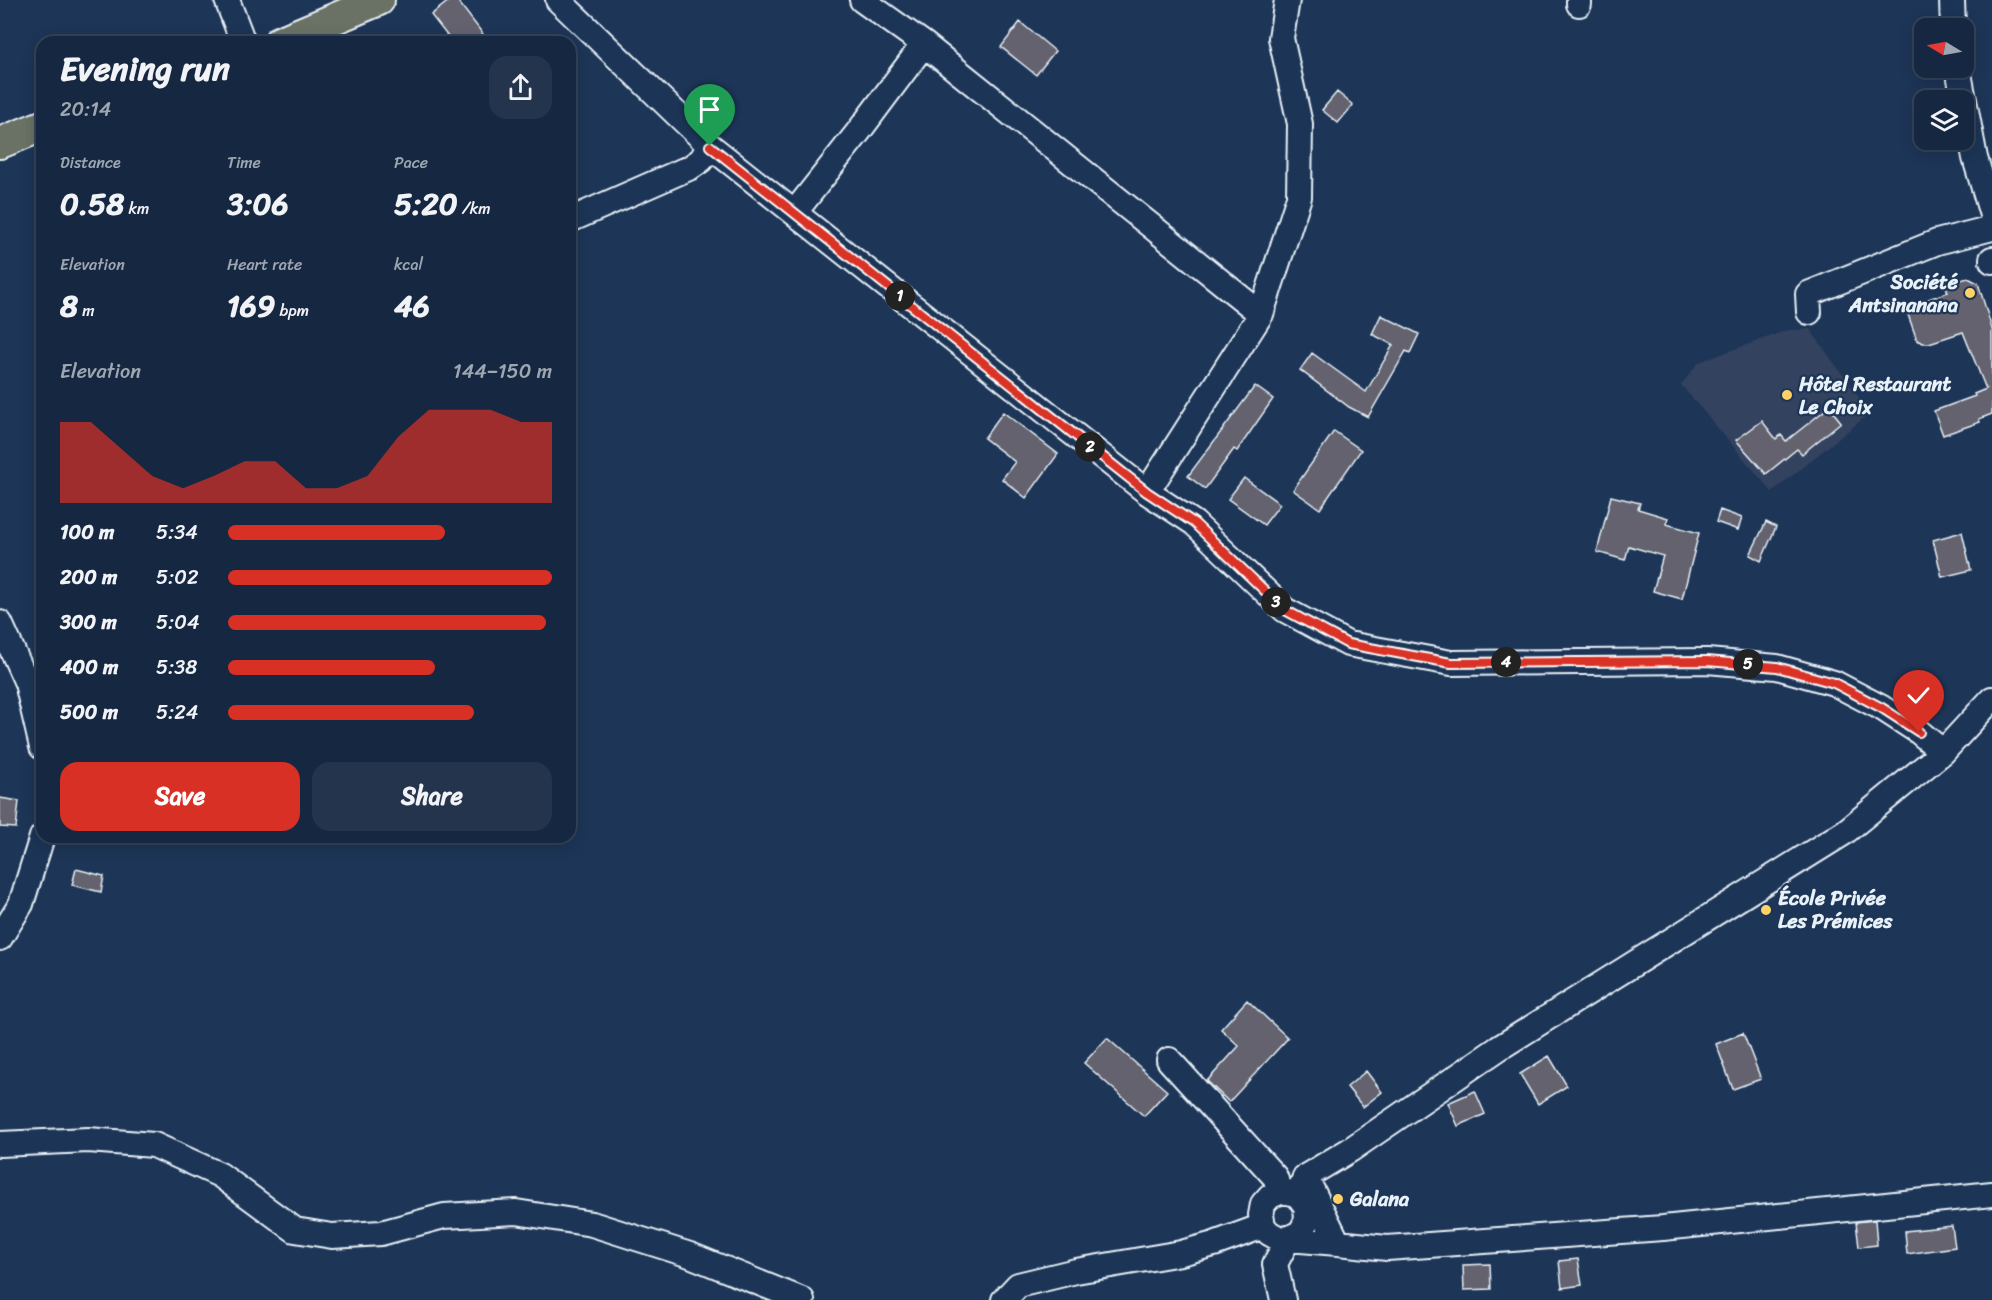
<!DOCTYPE html>
<meta charset="utf-8">
<style>
:root{--surface:#162841;--page:#23344c;--text:#f1f3f6;--muted:#9ea6b1;--line:#35445a;--accent:#d93025}
body{margin:0;font-family:Sriracha,sans-serif;background:var(--page);color:var(--text);height:100vh;display:flex;flex-direction:column;font-size:22px;white-space:nowrap}
*{box-sizing:border-box;margin:0}
p{font-size:20px;color:var(--muted)}
.icon{flex:none;width:33px;height:33px;fill:none;stroke:currentColor;stroke-width:2;stroke-linecap:round;stroke-linejoin:round}
.map{position:relative;flex:1;overflow:hidden}
.drawer{position:absolute;left:36px;top:36px;width:540px;height:807px;display:flex;flex-direction:column;background:var(--surface);border-radius:18px;box-shadow:0 3px 15px #0003,0 0 0 2px var(--line)}
.drawer>*{flex:none}
.needle{width:39px;rotate:280deg}
.fabs{position:absolute;left:1914px;top:18px;display:grid;gap:12px}
.fabs a{display:grid;place-items:center;width:60px;height:60px;border-radius:12px;background:var(--surface);box-shadow:0 3px 15px #0003,0 0 0 2px var(--line);font-size:30px}
.pin{position:absolute;display:grid;place-items:center;width:51px;height:51px;color:#fff;margin:-62px -26px;border-radius:50% 50% 50% 0;rotate:-45deg;box-shadow:0 0 6px #0007}
.pin .icon{rotate:45deg}
.km{position:absolute;width:30px;height:30px;margin:-15px;border-radius:50%;background:#222;color:#fff;font-size:16px;line-height:30px;text-align:center}
.round{display:grid;place-items:center;flex:none;width:63px;height:63px;border-radius:18px;background:var(--page)}
.headline{display:flex;align-items:center;justify-content:space-between;height:102px;padding:0 24px}
h1{font-size:33px;font-weight:700;line-height:45px}
.figures{display:grid;grid-template-columns:repeat(3,1fr);gap:9px;height:102px;padding:6px 24px}
.figures div{display:grid;align-content:center}
.figures b{font-size:30px;font-weight:700}
.figures small{font-size:16px;font-weight:400}
.figures p{font-size:16px}
.chart{height:168px;padding:12px 24px}
.chart p{display:flex;justify-content:space-between}
.chart svg{width:100%;height:108px;margin-top:6px;fill:var(--accent);opacity:.7}
.button{display:flex;gap:12px;margin-top:auto;padding:12px 24px}
.button a{flex:1;height:69px;border-radius:18px;background:var(--accent);color:#fff;font-size:24px;font-weight:700;line-height:69px;text-align:center}
.button a+a{background:var(--page);color:var(--text)}
ul{padding:0 24px;list-style:none;font-size:20px}
li{display:grid;grid-template-columns:96px 72px 1fr;align-items:center;height:45px}
li i{height:15px;border-radius:8px;background:var(--accent)}
.map>svg:first-child{display:block}
.built{fill:#32425e}
.building{fill:#64626e;stroke:#e8f1f8;stroke-width:1.5}
.lines{fill:none;stroke-linecap:round;stroke-linejoin:round}
.minor-casing{stroke:#e8f1f8;stroke-width:28}
.major-casing{stroke:#e8f1f8;stroke-width:34}
.minor{stroke:#1d3557;stroke-width:24}
.major{stroke:#6b7165;stroke-width:30}
.route-casing{stroke:#fff;stroke-width:12}
.route{stroke:#d93025;stroke-width:8}
.poi-dot{fill:#ffd166;stroke:#1d3557;stroke-width:2}
.labels{text-anchor:middle;dominant-baseline:central;stroke-width:4.5;stroke-linejoin:round;paint-order:stroke}
.poi-label{font-size:20px;font-weight:bold;fill:#e8f1f8;stroke:#1d3557;text-anchor:start}
</style>
<div class="map">
<svg width="1992" height="1300" viewBox="0 0 1992 1300">
<rect width="100%" height="100%" fill="#1d3557"/>
<filter id="ink" filterUnits="userSpaceOnUse"><feTurbulence type="fractalNoise" baseFrequency=".0167" numOctaves="2"/><feDisplacementMap in="SourceGraphic" scale="12" xChannelSelector="R" yChannelSelector="G"/><feConvolveMatrix kernelMatrix="1 2 1 2 8 2 1 2 1" color-interpolation-filters="sRGB"/></filter>
<g filter="url(#ink)">
<path class="built" d="M1810,329L1870,413L1772,492L1681,385L1699,362L1788,330Z"/>
<path class="building" d="M450,0H457L483,34L472,42H452L431,15Z
M1020,22L1055,51L1036,75L1001,47Z
M1337,92L1353,105L1338,123L1322,110Z
M1968,278L1978,283L1992,329V414L1979,419L1980,422L1943,435L1934,411L1975,396L1974,394L1986,389L1963,332L1929,343H1923L1917,340L1906,309L1913,308L1912,305L1948,292L1945,284Z
M1381,315L1419,334L1410,353L1406,351L1368,417L1349,407L1300,370L1312,353L1366,392L1393,345L1372,334Z
M1255,386L1273,399L1237,451L1234,449L1205,489L1188,476Z
M1829,407L1841,422L1802,454L1797,449L1766,474L1736,440L1762,421L1776,439L1781,435L1786,441Z
M1003,412L1058,454L1026,498L1002,479L1015,462L984,438Z
M1334,431L1361,450L1320,509L1293,490Z
M1244,478L1280,504L1264,525L1228,499Z
M1611,496L1640,503L1638,509L1668,518L1666,524L1699,533L1682,599L1653,591L1663,556L1629,546L1625,560L1597,552Z
M1720,510L1742,518L1738,530L1716,522Z
M1766,522L1776,527L1761,561L1750,555Z
M1962,532L1971,570L1942,577L1933,540Z
M0,798L19,801L16,828L0,827Z
M76,869L104,876L101,892L72,885Z
M1247,1000L1288,1038L1229,1102L1207,1081L1239,1046L1221,1029Z
M1743,1033L1761,1079L1733,1089L1716,1044Z
M1107,1038L1167,1091L1144,1116L1084,1063Z
M1549,1056L1567,1086L1538,1104L1520,1074Z
M1366,1071L1382,1092L1363,1107L1347,1087Z
M1475,1091L1485,1114L1458,1126L1448,1103Z
M1875,1220L1877,1245L1859,1247L1856,1222Z
M1952,1226L1955,1247L1907,1254L1905,1231Z
M1578,1259L1582,1285L1562,1288L1559,1261Z
M1490,1264L1491,1289L1464,1290L1463,1265Z"/>
<g class="lines">
<g class="minor-casing">
<path id="minor" d="M227,0L243,42
M558,0L710,146L1147,492L1194,523L1285,610L1348,644L1451,663L1707,661L1777,667L1834,683L1882,708L1919,732L1943,752
M862,0L924,44L1261,314L1147,492
M1579,0V4
M1952,0L1953,28
M1958,68L1975,158L1992,215
M795,212L859,131L924,44
M570,220L691,167L701,160L710,146
M1992,259V261
M1809,312L1808,294L1937,242L1992,228
M1261,314L1299,197L1300,124L1281,38L1287,0
M0,623L27,683L42,747
M0,938L21,904L42,837
M1169,1060L1275,1177L1280,1192
M0,1144L88,1140L154,1145L220,1175L295,1230L332,1236L381,1233L444,1216L516,1212L592,1224L690,1255L802,1300
M1310,1186L1338,1243
M1298,1195L1305,1177L1350,1150L1499,1048L1845,832L1943,752L1992,699
M1004,1300L1018,1285L1076,1271L1181,1253L1214,1244L1263,1226
M1283,1300L1275,1264L1288,1239L1301,1232L1307,1220L1306,1206L1298,1195L1289,1192H1280L1270,1196L1263,1204L1261,1215L1263,1226L1269,1233L1278,1238L1288,1239L1338,1243L1387,1248L1663,1228L1992,1194"/>
</g>
<g class="major-casing">
<path id="major" d="M279,42L379,0
M0,143L42,126"/>
</g>
<use href="#minor" class="minor"/>
<use href="#major" class="major"/>
</g>
</g>
<g class="lines" filter="url(#ink)">
<g class="route-casing">
<path id="route" d="M710,146L1147,492L1194,523L1285,610L1348,644L1451,663L1707,661L1777,667L1834,683L1882,708L1919,732"/>
</g>
<use href="#route" class="route"/>
</g>
<g class="poi-dot">
<circle cx="1970" cy="293" r="6"/>
<circle cx="1787" cy="395" r="6"/>
<circle cx="1766" cy="910" r="6"/>
<circle cx="1338" cy="1199" r="6"/>
</g>
<g class="labels">
<g class="poi-label">
<text x="1958" y="282" text-anchor="end">Société<tspan x="1958" dy="23">Antsinanana</tspan></text>
<text x="1799" y="384">Hôtel Restaurant<tspan x="1799" dy="23">Le Choix</tspan></text>
<text x="1778" y="898">École Privée<tspan x="1778" dy="23">Les Prémices</tspan></text>
<text x="1350" y="1199">Galana</text>
</g>
</g>
</svg>
<div class="fabs">
<a><svg class="needle" viewBox="-14 -14 28 28"><path d="M0-13l5 13h-10z" fill="#e53935"/><path d="M0 13l5-13h-10z" fill="#9ea6b1"/></svg></a>
<a><svg class="icon" aria-label="layers" viewBox="0 0 24 24"><path d="M12 4l9 5-9 5-9-5zM3 14l9 5 9-5"/></svg></a>
</div>
<div class="pin" style="left:710px;top:146px;background:#1e9e55"><svg class="icon" aria-label="arrive" viewBox="0 0 24 24"><path d="M6 21V4h12l-3 4 3 4H6"/></svg></div>
<div class="pin" style="left:1919px;top:732px;background:#d93025"><svg class="icon" aria-label="check" viewBox="0 0 24 24"><path d="M5 12l5 5 9-10"/></svg></div>
<b class="km" style="left:900px;top:296px">1</b>
<b class="km" style="left:1090px;top:447px">2</b>
<b class="km" style="left:1276px;top:602px">3</b>
<b class="km" style="left:1506px;top:662px">4</b>
<b class="km" style="left:1748px;top:664px">5</b>
<section class="drawer">
<div class="headline"><div><h1>Evening run</h1><p>20:14</p></div><a class="round"><svg class="icon" aria-label="share" viewBox="0 0 24 24"><path d="M12 15V3M7 8l5-5 5 5M5 13v7h14v-7"/></svg></a></div>
<div class="figures">
<div><p>Distance</p><b>0.58<small> km</small></b></div>
<div><p>Time</p><b>3:06</b></div>
<div><p>Pace</p><b>5:20<small> /km</small></b></div>
</div>
<div class="figures">
<div><p>Elevation</p><b>8<small> m</small></b></div>
<div><p>Heart rate</p><b>169<small> bpm</small></b></div>
<div><p>kcal</p><b>46</b></div>
</div>
<div class="chart"><p><span>Elevation</span>144–150 m</p>
<svg viewBox="0 0 160 44" preserveAspectRatio="none"><path d="M0 44V11L10 11L20 22L30 33L40 38L50 33L60 27L70 27L80 38L90 38L100 33L110 17L120 6L130 6L140 6L150 11L160 11V44z"/></svg>
</div>
<ul>
<li><b>100 m</b>5:34<i style="width:67%"></i></li>
<li><b>200 m</b>5:02<i style="width:100%"></i></li>
<li><b>300 m</b>5:04<i style="width:98%"></i></li>
<li><b>400 m</b>5:38<i style="width:64%"></i></li>
<li><b>500 m</b>5:24<i style="width:76%"></i></li>
</ul>
<div class="button"><a>Save</a><a>Share</a></div>
</section>
</div>
